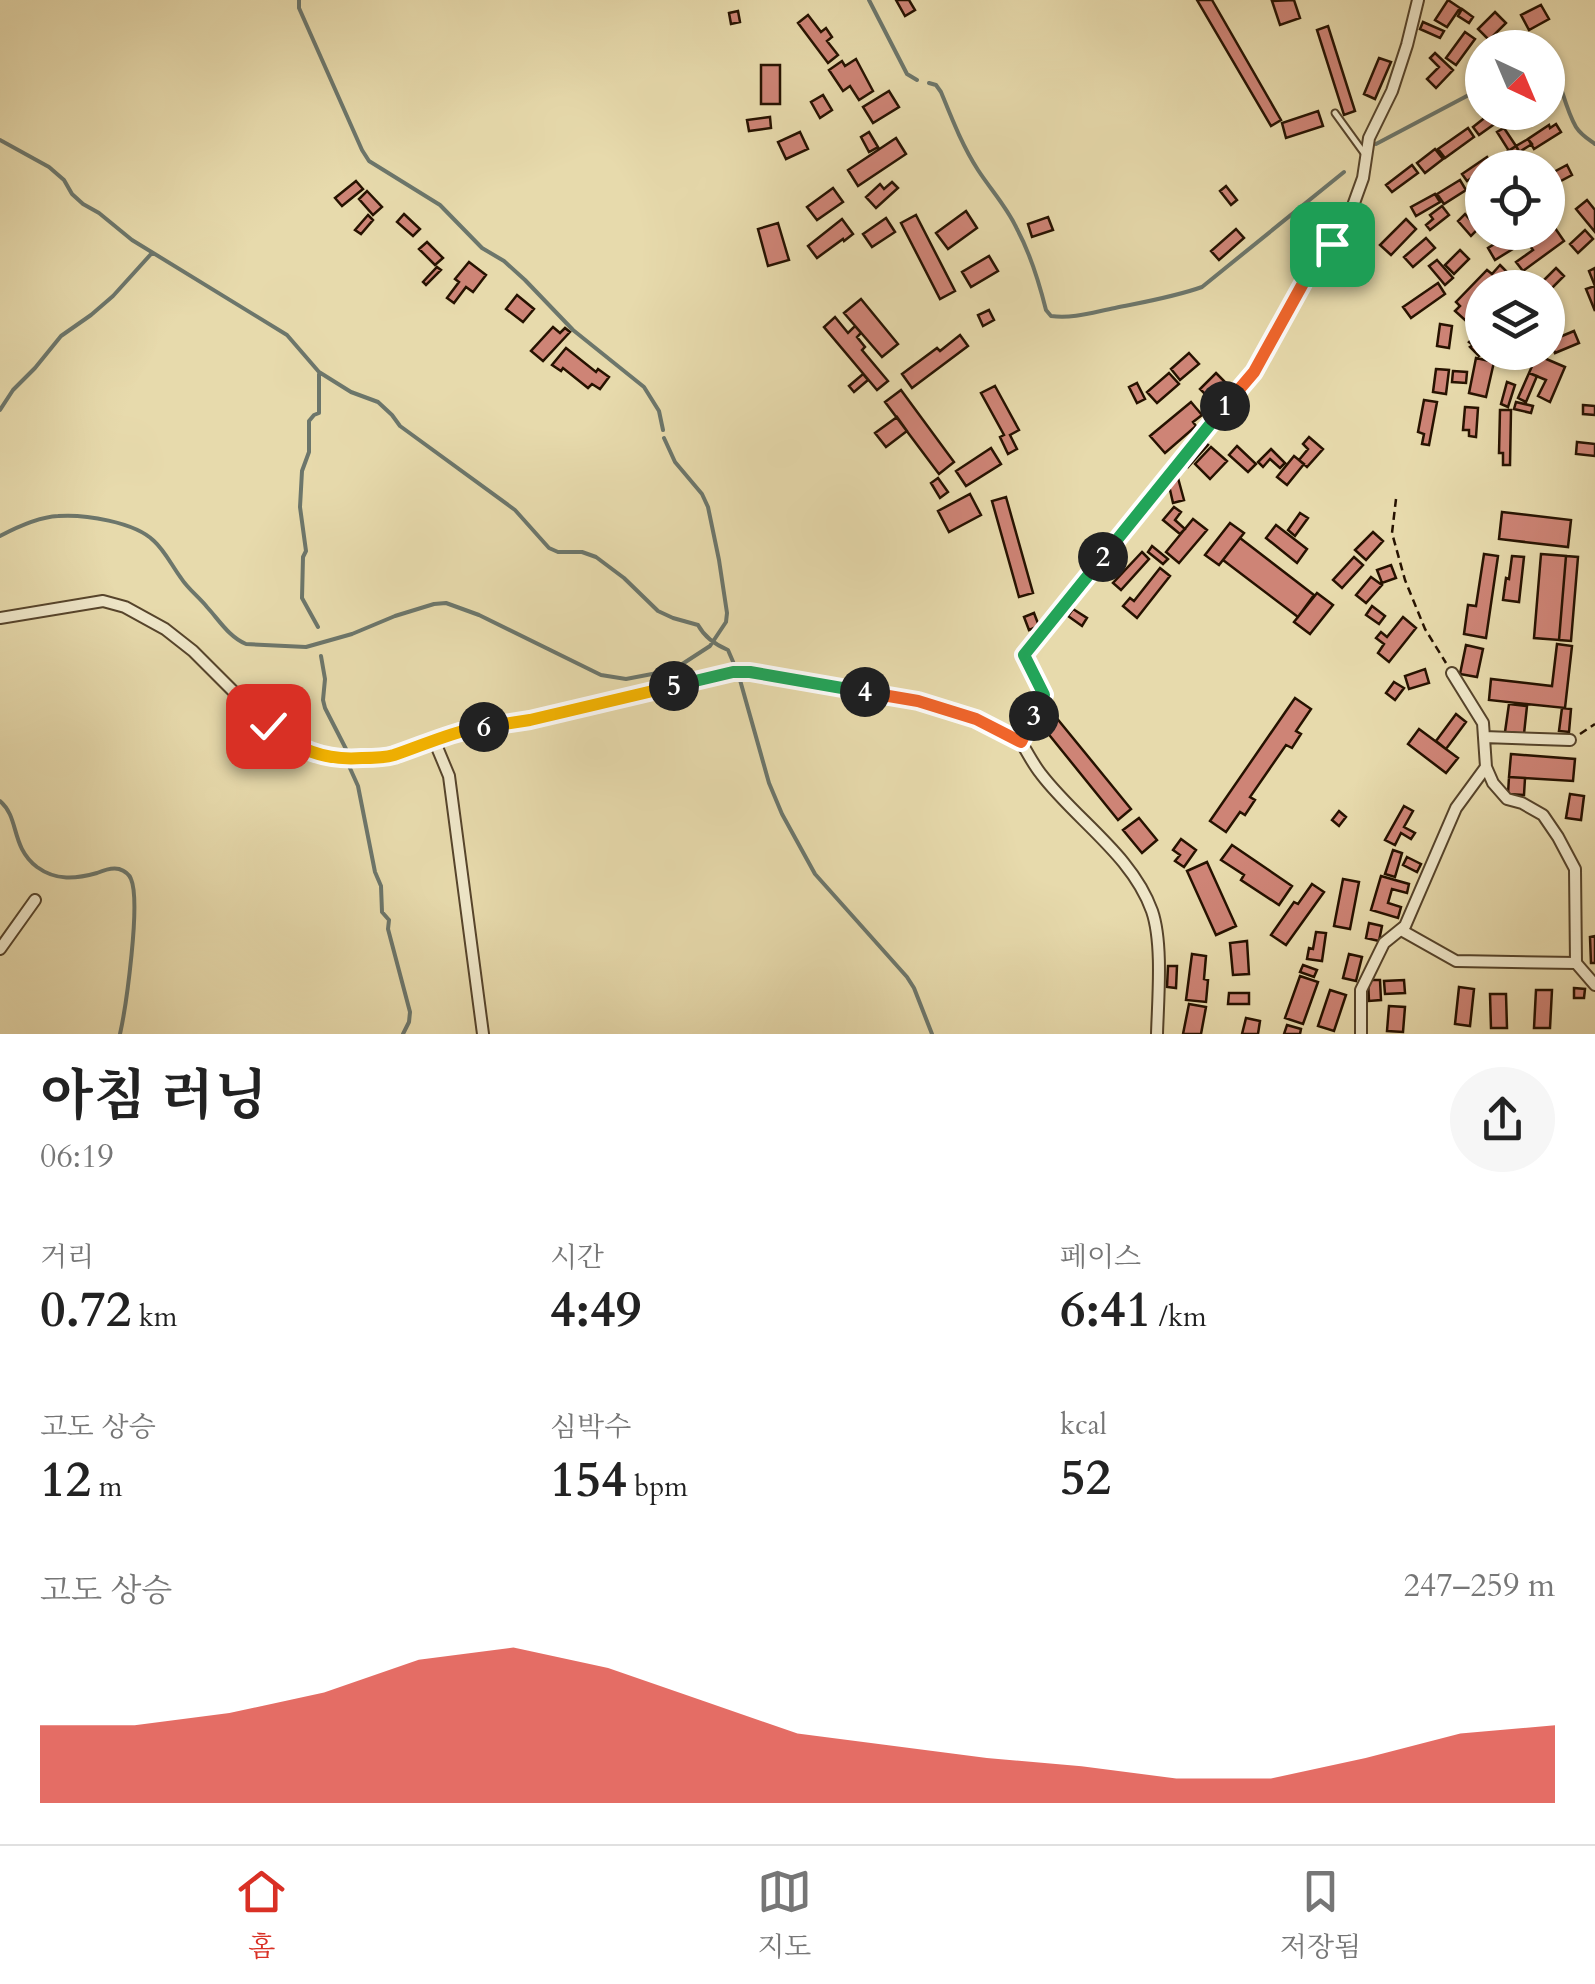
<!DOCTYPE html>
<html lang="ko">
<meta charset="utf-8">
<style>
:root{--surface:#fff;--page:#f6f6f6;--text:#222;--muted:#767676;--line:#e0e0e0;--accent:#d93025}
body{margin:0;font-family:Cardo,"Noto Serif KR",serif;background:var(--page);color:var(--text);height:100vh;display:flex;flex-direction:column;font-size:38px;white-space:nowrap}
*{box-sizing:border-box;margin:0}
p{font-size:32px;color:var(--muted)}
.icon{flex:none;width:55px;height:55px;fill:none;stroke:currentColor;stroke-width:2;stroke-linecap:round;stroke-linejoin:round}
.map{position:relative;height:1034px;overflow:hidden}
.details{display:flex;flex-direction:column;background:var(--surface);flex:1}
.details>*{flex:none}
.needle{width:65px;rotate:136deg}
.buttons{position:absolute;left:1465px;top:30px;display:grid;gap:20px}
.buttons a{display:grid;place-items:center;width:100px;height:100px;border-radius:50%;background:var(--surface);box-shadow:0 2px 8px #0004;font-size:50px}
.pin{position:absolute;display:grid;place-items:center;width:85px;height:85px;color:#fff;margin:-42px;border-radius:20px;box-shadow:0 5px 15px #0006}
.km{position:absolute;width:50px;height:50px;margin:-25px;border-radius:50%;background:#222;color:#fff;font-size:28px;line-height:50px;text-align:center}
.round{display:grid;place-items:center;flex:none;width:105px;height:105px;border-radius:52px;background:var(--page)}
.summary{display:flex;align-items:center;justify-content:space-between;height:170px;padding:0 40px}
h1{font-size:55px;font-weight:700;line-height:75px}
.metrics{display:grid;grid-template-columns:repeat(3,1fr);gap:15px;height:170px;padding:10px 40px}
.metrics div{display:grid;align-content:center}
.metrics b{font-size:50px;font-weight:700}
.metrics small{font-size:28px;font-weight:400}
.metrics p{font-size:28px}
.chart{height:280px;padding:20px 40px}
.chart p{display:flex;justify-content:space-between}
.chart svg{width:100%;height:180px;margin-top:10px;fill:var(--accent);opacity:.7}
.tabs{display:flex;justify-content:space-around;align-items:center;height:140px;border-top:2px solid var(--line);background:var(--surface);font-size:28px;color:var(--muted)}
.tabs a{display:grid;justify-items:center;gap:5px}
.tabs .selected{color:var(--accent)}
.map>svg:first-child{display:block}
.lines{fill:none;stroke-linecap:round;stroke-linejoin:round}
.stream{stroke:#6c766b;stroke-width:4}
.building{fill:#ce8476;stroke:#261200;stroke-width:2.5}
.lane-casing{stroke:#56442b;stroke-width:9}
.street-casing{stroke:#56442b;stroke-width:14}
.path{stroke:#261200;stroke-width:2.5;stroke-dasharray:8 5;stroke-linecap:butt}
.lane{stroke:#efe7c9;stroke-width:5}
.street{stroke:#efe7c9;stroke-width:10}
.split-1-casing{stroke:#fff;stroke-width:20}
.split-2-casing{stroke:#fff;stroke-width:20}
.split-3-casing{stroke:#fff;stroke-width:20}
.split-4-casing{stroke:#fff;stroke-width:20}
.split-5-casing{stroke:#fff;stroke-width:20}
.split-6-casing{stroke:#fff;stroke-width:20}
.split-7-casing{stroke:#fff;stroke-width:20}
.split-1{stroke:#f0652b;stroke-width:12}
.split-2{stroke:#22a559;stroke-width:12}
.split-3{stroke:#22a559;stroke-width:12}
.split-4{stroke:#f0652b;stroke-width:12}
.split-5{stroke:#22a559;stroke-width:12}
.split-6{stroke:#f5b400;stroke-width:12}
.split-7{stroke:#f5b400;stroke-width:12}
</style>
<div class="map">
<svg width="1595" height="1034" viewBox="0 0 1595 1034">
<rect width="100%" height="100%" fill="#e7daac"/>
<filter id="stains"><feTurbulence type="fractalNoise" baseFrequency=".002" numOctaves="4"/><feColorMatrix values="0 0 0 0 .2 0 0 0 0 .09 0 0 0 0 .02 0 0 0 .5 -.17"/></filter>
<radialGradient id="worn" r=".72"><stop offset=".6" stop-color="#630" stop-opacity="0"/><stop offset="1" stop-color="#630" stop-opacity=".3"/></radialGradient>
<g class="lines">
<path class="stream" d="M299,0V8L362,150L369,161L440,205L482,248L504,261L525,280L573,330L644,387L659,411L663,430
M869,0L907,74L917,80
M1548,56C1561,79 1564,107 1576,127C1581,135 1588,139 1595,144
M929,83L936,85L941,92C952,119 962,145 978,170C991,190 1007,207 1017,229C1031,255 1039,282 1046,310L1051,316C1073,319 1094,312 1115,308C1144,302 1174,297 1202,287L1344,172
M0,140L49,167L64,180L72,194L83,204L99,213L132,240L287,335L319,372L351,392L378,402L392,415L400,426L515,510L549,548L558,552H582L596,557L624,578L658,611L673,618L698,625C704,636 716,645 728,650L734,664
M1376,144L1482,88
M0,410L13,390L35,368L61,336L91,315L113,296L152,253
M0,536C17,527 39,517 58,516C84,514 135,522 154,541C165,551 172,566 181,578C188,589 199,597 207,607C219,620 229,637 246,644L306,647L352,634L395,616L434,604L446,603L479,615L601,675L626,679L673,670L710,646L726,622L727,613L719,560L708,507L702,494L675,462L664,438
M318,627L302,598L303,557L306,551L300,507L302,471L309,452V421L314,415L319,413V374
M321,656L325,679L323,700L325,708L346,749
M740,680L769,783L782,814L815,874L907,977L914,988L932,1034
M349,766L358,786L375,872L381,886L382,912L389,920L388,929L410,1012L409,1022L403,1034
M0,801C20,818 10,846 37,867C56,881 76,879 97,873C104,870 112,867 119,869C125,871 129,874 131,879C141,902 126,1007 120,1034"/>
</g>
<path class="building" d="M896,0H909L915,10L905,16Z
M1197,0H1212L1281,120L1271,126Z
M1294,0L1300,18L1280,25L1272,1Z
M1448,0L1460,8L1447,27L1435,20Z
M1541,5L1549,19L1529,30L1521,15Z
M1462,9L1473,17L1469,23L1458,16Z
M738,11L740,22L731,24L729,13Z
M1495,12L1506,23L1489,40L1478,29Z
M808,15L821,32L826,28L832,37L827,41L838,55L828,63L798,23Z
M1423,22L1444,31L1440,38L1420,29Z
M1328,26L1355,111L1344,115L1317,30Z
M1465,32L1475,39L1456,65L1446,58Z
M1435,53L1453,70L1436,88L1427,79L1439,67L1430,58Z
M1379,58L1391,62L1375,99L1364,94Z
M856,59L873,91L859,100L850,86L843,91L829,70L842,61L845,66Z
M761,65H780V104H761Z
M889,91L899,107L873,123L863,107Z
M823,95L832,110L820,118L811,102Z
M1318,111L1323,126L1286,138L1282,123Z
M1492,112L1500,120L1479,135L1473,127Z
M770,117L771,128L749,131L747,120Z
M1556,124L1561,132L1534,149L1528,139L1549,125L1550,128Z
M1468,128L1474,137L1445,158L1438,149Z
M1504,128L1516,146L1509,151L1497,132Z
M800,132L808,149L786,159L778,142Z
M869,132L878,147L869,152L861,137Z
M896,138L906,154L858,186L848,170Z
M1528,139L1532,144L1519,152L1516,146Z
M1516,146L1523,158L1509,168H1499L1494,160Z
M1435,149L1443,159L1425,173L1417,163Z
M1487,157L1492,165L1482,168V171L1467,181L1462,174Z
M1412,165L1418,173L1392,192L1386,185Z
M1567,165L1572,175L1555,184L1550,174Z
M1460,180L1466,190L1444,204L1437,194Z
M356,181L363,189L342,206L335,198Z
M892,182L898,188L876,208L866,197L880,184L884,189Z
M1226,186L1237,200L1231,205L1220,191Z
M833,188L843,202L817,220L807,207Z
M367,191L382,207L373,215L359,199Z
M1435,194L1440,202L1416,216L1411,207Z
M1587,200L1595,210V232L1576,209Z
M1442,206L1449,215L1430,230L1426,225L1433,219L1430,215Z
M1482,206V229L1471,216Z
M966,211L977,228L948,249L936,233Z
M404,214L420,229L413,236L397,222Z
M1465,214L1478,229L1471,236L1458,221Z
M368,215L373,220L361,234L355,230Z
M916,215L955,291L940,299L901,223Z
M1048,217L1053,230L1032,237L1028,224Z
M886,218L895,232L872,247L863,234Z
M842,219L853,234L844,241L843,239L817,258L808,246Z
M1406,219L1416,229L1391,255L1380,245Z
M778,223L789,260L768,266L758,229Z
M1555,228L1564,241L1523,271L1516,262L1533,250L1530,246Z
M1236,229L1244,238L1219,260L1211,251Z
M1585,230L1593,239L1578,253L1570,244Z
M1510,232H1538L1518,245Z
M1509,235L1516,247L1495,260L1488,248Z
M1426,238L1435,248L1413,267L1404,257Z
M427,242L443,258L435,265L419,249Z
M1460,250L1469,259L1454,274L1445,265Z
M989,256L998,271L971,287L962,272Z
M1437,260L1453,278L1445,285L1429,266Z
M469,262L486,275L473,292L466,287L454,303L447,298L459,282L455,279Z
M1500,265L1509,274L1496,288H1482V301L1465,320L1455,311L1460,306L1456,302L1487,270L1492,274Z
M437,267L441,270L426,285L423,282Z
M1556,268L1564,276L1548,292V288L1540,284Z
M1595,268V311L1586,289L1595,286L1589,271Z
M1438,283L1445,294L1411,318L1403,307Z
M517,295L534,309L523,322L506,309Z
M861,299L898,344L882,357L844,313Z
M989,310L994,320L983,326L978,315Z
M835,317L848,333L855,326L861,333L857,337L865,347L862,350L888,381L877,390L824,327Z
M1440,324L1452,326L1449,348L1437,346Z
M553,327L560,333L565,328L570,332L543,361L531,351Z
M1482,329L1483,352L1479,356L1470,347L1473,345L1469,342Z
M1574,331L1579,343L1555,353L1550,341Z
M960,335L968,346L912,388L902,374L937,348L940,351Z
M566,348L596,372L598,369L609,377L600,389L592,384L588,388L563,368L561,371L552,365Z
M1189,353L1199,364L1180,380L1171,369Z
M1537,355L1565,367L1550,402L1538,396L1546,380L1529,373Z
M1476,358L1494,362L1486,397L1469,393Z
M1436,369L1449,370L1446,394L1433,392Z
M1453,371L1467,372L1466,383L1452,382Z
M1169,373L1179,384L1157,403L1147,392Z
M1216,373L1225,382L1209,398L1200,389Z
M1529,373L1537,376L1526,402L1518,398Z
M863,374L868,380L854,392L849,386Z
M1507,382L1515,385L1508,407L1501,404Z
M1137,383L1145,399L1137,403L1129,387Z
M995,386L1019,430L1010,435L1017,449L1008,454L1000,437L1004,435L981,393Z
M901,390L954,462L939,474L885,402Z
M1424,400L1437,402L1429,445L1422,444L1424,434L1418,432Z
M1191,402L1202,415L1193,422L1196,426L1165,453L1150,436Z
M1516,402L1533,406L1531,413L1514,409Z
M1583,405L1595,406V415L1583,414Z
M1465,407L1478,408L1476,437L1469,436V430H1463Z
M1500,410H1511L1510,465H1503V453H1499Z
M897,417L907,431L886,447L875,433Z
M1309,437L1323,449L1307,467L1299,460L1308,449L1303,444Z
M1203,441L1208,445L1188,467L1183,463Z
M1577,442L1595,444V456L1576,454Z
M1237,446L1256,464L1248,472L1229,455Z
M1211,447L1227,461L1210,479L1195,464Z
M991,448L1001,464L966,486L956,471Z
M1271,449L1285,463L1280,468L1270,459L1263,467L1258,462Z
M1294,456L1304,464L1287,485L1277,477Z
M938,478L948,492L940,498L931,483Z
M1178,478L1184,500L1173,503L1168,481Z
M970,494L981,515L949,532L938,511Z
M1006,497L1033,593L1019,597L992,501Z
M1174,507L1181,512L1175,520L1185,529L1180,534L1163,520Z
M1502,512L1571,520L1568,547L1499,539Z
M1300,513L1308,518L1295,536L1288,530Z
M1193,519L1207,530L1179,563L1166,552Z
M1230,523L1244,533L1219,565L1205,555Z
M1276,525L1307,549L1297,563L1266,538Z
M1373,532L1383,541L1366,560L1355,550Z
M1240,538L1314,595L1298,617L1223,560Z
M1152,546L1168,559L1163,564L1148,552Z
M1142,552L1149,559L1121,590L1113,583Z
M1484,554L1498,556L1486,638L1464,634L1468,605L1476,606Z
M1541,554L1566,556L1559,640L1534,638Z
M1512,556L1524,557L1519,602L1503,600L1506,578L1509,579Z
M1566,556L1578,557L1571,641L1559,640Z
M1354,557L1363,565L1342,588L1333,580Z
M1391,565L1396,578L1382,583L1377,570Z
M1160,568L1170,576L1137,618L1123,606L1130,598L1134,601Z
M1371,577L1382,585L1366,603L1356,595Z
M1317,593L1333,605L1310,634L1294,622Z
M1372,606L1385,616L1379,624L1366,615Z
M1073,609L1087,618L1082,626L1068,616Z
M1034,613L1039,626L1029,630L1024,617Z
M1403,617L1416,628L1389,662L1378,653L1384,644L1376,638L1381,632L1387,637Z
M1557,644L1572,646L1565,708L1489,700L1491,679L1552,686Z
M1466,645L1483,649L1477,677L1460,674Z
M1425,669L1429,683L1409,689L1405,676Z
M1394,682L1404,688L1395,700L1386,693Z
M1295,698L1311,709L1296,731L1301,734L1292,748L1286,745L1250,797L1255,800L1245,815L1240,812L1226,832L1210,821Z
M1509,704L1527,706L1524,734L1505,732Z
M1562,708L1571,709L1569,732L1559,731Z
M1456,714L1466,722L1446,749L1436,741Z
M1055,716L1131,809L1118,820L1042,726Z
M1419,729L1458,758L1446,773L1408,744Z
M1511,754L1575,759L1573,781L1509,777Z
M1509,777L1525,778L1524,795L1508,794Z
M1570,794L1584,796L1581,820L1566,818Z
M1404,806L1413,811L1404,827L1415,833L1411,839L1401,833L1395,845L1385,840Z
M1339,811L1346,817L1339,826L1332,820Z
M1139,818L1157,840L1142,853L1123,830Z
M1181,839L1196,850L1184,867L1175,861L1180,855L1173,850Z
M1232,845L1292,886L1279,905L1241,880L1244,875L1221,860Z
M1393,850L1402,853L1395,877L1385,874Z
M1407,857L1421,864L1417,872L1403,865Z
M1207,862L1236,926L1216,935L1187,871Z
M1381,876L1409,884L1407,893L1392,889L1388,903L1401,907L1398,918L1371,910Z
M1343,879L1359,882L1350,929L1334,926Z
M1312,884L1324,892L1286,945L1271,935L1294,902L1298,904Z
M1369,923L1382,926L1379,941L1366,938Z
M1316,932L1326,933L1322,961L1307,959L1309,948L1313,949Z
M1595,936V963H1591L1590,937Z
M1247,941L1249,974L1233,975L1230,943Z
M1192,954L1206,956L1204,979L1208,980L1206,1002L1186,1000Z
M1349,954L1362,957L1356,981L1343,978Z
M1303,965L1317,970L1314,977L1300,972Z
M1168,966H1177L1176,988L1167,987Z
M1300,976L1318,982L1303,1024L1285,1018Z
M1368,980H1380L1381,1000L1369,1001Z
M1404,980L1405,993L1385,994L1384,981Z
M1459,987L1474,989L1470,1026L1455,1024Z
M1574,988L1585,989L1584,998H1574Z
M1330,990L1346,995L1334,1031L1318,1026Z
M1536,990H1552L1550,1028H1534Z
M1229,993H1249V1004H1228Z
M1490,994H1506L1507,1028H1491Z
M1189,1004L1206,1007L1201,1034H1183Z
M1389,1006L1405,1007L1403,1032L1387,1031Z
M1246,1018L1260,1021L1258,1034H1242Z
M1287,1025L1301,1029L1300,1034H1284Z"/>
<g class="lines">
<g class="lane-casing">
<path id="lane" d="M1335,113L1364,153"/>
</g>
<g class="street-casing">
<path id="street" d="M0,618L103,601L125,607L165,629L193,651L268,726L289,743L314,754L341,760L389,756L465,729L530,721L733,672H750L918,701L976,719L1021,742
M1484,737L1570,740
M434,740L449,776L483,1034
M1486,767L1493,783L1507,799L1522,803L1543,815L1558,837L1575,869L1576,963
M1401,930L1456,961L1576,963L1595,985
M0,949L35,900
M1157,1034C1158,999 1163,943 1152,911C1132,855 1076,820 1041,774C1033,764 1027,752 1021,742L1044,695L1024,655L1254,372L1306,278L1332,244L1350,214L1363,178L1369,138L1392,91L1407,45L1418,0
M1361,1034V990L1384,943L1405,926L1456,808L1486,767L1483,723L1452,673"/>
</g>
<path class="path" d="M1396,499L1392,533L1405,580L1425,629L1446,663
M1580,734L1595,724"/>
<use href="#lane" class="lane"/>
<use href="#street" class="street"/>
</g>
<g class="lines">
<g class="split-1-casing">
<path id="split-1" d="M1225,406L1254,372L1306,278L1332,244"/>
</g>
<g class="split-2-casing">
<path id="split-2" d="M1103,557L1225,406"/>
</g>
<g class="split-3-casing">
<path id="split-3" d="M1034,716L1044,695L1024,655L1103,557"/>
</g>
<g class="split-4-casing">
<path id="split-4" d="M865,692L918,701L976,719L1021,742L1034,716"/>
</g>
<g class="split-5-casing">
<path id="split-5" d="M674,686L733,672H750L865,692"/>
</g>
<g class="split-6-casing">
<path id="split-6" d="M484,727L530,720L674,686"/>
</g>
<g class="split-7-casing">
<path id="split-7" d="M268,726C297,749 324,761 362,758C373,758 384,758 394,755C424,745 453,731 484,727"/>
</g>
<use href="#split-1" class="split-1"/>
<use href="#split-2" class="split-2"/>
<use href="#split-3" class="split-3"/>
<use href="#split-4" class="split-4"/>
<use href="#split-5" class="split-5"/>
<use href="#split-6" class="split-6"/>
<use href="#split-7" class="split-7"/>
</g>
<rect width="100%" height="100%" filter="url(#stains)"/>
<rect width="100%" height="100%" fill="url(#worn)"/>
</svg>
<div class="buttons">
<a><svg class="needle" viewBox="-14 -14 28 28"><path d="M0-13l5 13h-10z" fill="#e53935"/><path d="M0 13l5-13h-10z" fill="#767676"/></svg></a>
<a><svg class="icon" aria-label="locate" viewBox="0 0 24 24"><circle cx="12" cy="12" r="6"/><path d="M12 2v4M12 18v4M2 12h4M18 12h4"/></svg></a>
<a><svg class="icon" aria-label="layers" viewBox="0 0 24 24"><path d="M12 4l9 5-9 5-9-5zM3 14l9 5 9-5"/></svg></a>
</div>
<div class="pin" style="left:1332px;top:244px;background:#1e9e55"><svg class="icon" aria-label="arrive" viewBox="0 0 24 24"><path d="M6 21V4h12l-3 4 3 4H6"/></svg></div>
<div class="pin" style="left:268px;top:726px;background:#d93025"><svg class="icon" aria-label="check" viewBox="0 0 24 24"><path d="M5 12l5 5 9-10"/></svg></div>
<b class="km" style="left:1225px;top:406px">1</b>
<b class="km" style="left:1103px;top:557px">2</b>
<b class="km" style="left:1034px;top:716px">3</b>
<b class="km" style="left:865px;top:692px">4</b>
<b class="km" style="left:674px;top:686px">5</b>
<b class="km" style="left:484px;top:727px">6</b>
</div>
<section class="details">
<div class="summary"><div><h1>아침 러닝</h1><p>06:19</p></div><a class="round"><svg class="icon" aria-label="share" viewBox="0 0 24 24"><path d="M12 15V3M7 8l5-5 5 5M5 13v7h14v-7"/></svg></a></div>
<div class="metrics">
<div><p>거리</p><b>0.72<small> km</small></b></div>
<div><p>시간</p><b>4:49</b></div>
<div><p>페이스</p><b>6:41<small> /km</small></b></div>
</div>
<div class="metrics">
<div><p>고도 상승</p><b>12<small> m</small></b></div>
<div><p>심박수</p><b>154<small> bpm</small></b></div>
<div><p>kcal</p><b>52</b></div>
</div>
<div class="chart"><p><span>고도 상승</span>247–259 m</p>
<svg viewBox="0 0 160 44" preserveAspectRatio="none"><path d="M0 44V25L10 25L20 22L30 17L40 9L50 6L60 11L70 19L80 27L90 30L100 33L110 35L120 38L130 38L140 33L150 27L160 25V44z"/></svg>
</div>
</section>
<nav class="tabs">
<a class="selected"><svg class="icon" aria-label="home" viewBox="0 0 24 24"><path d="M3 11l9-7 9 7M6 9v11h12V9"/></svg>홈</a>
<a><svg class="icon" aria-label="map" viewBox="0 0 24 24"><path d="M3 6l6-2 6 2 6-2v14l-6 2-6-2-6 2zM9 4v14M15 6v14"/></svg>지도</a>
<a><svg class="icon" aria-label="saved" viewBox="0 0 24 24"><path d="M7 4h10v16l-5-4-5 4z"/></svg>저장됨</a>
</nav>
